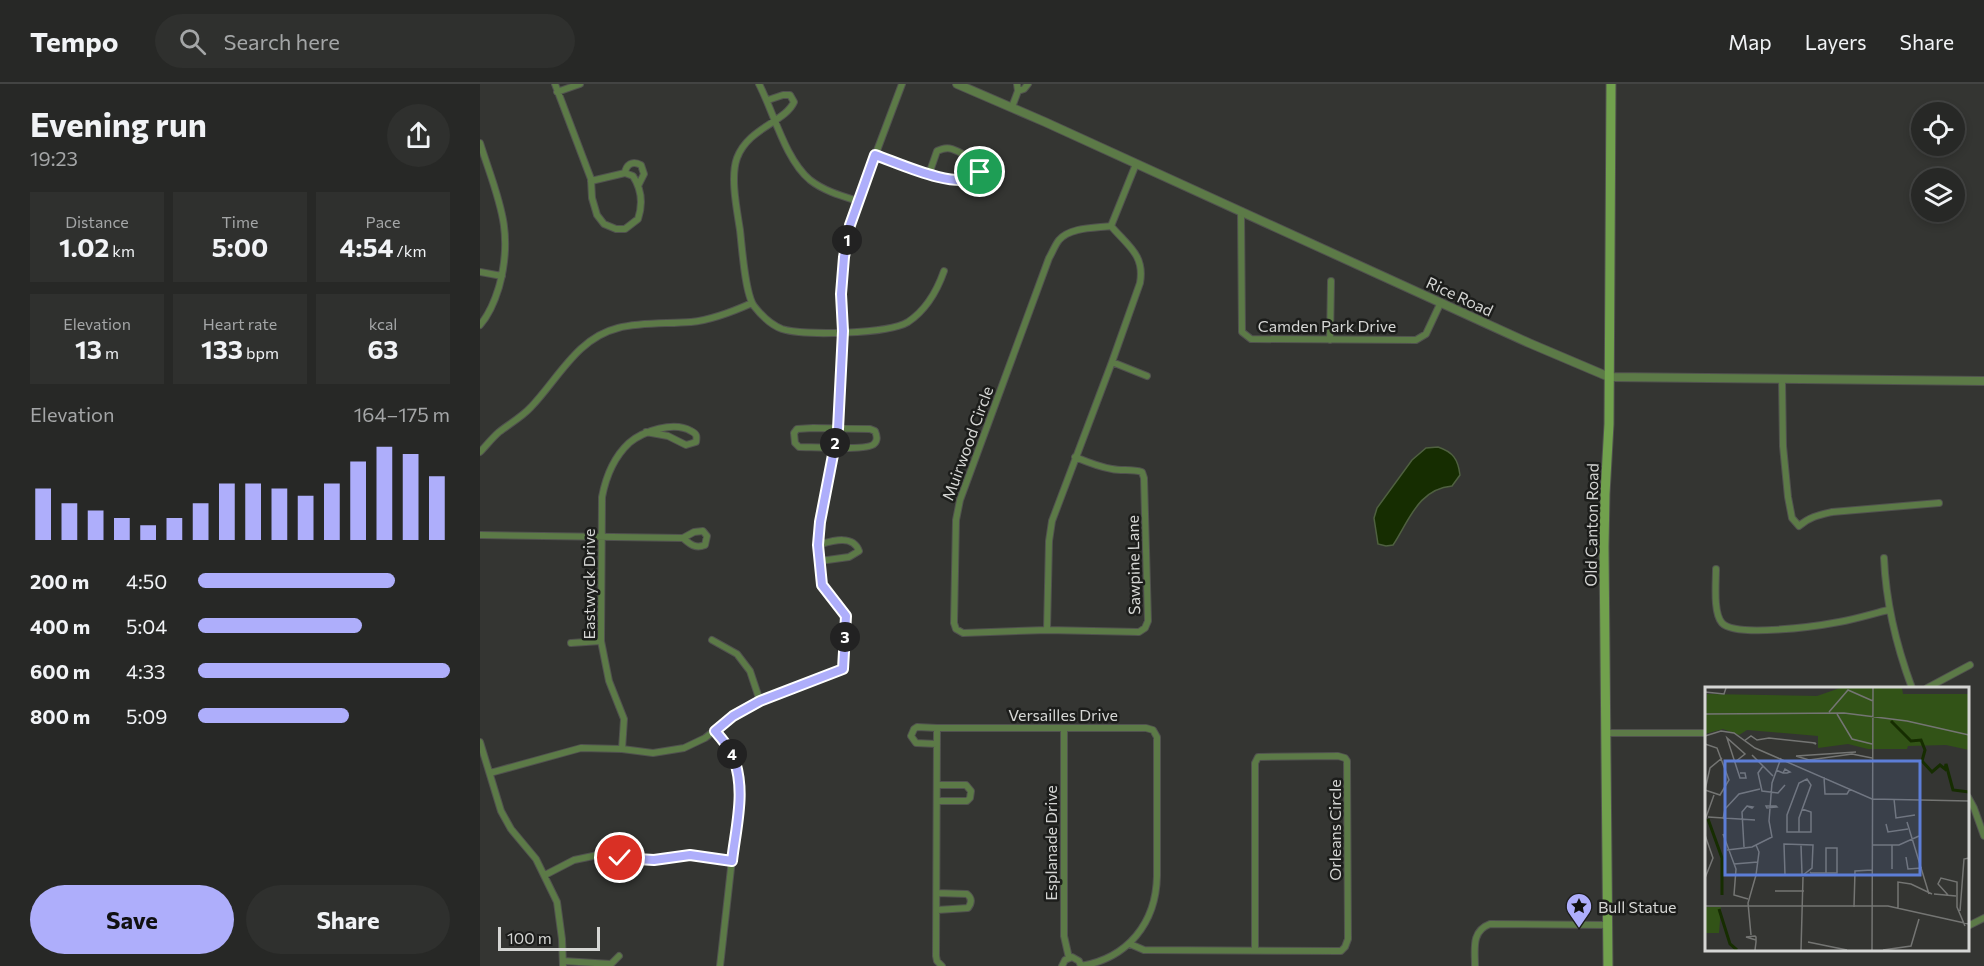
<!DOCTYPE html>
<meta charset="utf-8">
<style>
:root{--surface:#272826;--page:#2f302e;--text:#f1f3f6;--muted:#a4a6a7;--line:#434443;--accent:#aeaefb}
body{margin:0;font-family:Commissioner,sans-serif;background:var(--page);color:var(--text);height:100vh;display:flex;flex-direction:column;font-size:22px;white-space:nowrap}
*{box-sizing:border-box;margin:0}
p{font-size:20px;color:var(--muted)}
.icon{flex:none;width:33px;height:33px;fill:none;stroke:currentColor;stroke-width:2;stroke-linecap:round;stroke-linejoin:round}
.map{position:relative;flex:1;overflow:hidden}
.side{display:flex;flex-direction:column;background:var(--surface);width:480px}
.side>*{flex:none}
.controls{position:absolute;left:1431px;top:18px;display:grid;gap:12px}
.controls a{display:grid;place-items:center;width:54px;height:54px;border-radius:50%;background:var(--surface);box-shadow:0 3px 9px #0003,0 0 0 2px var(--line);font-size:30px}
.scale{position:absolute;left:18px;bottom:15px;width:102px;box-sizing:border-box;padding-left:6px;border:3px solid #d5d6d4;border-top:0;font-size:16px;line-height:21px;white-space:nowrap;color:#d5d6d4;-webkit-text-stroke:4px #1c1d1b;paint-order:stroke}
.pin{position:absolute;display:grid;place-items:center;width:51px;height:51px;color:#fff;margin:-26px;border:3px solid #fff;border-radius:50%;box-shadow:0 2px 6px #0007}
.km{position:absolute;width:30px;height:30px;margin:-15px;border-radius:50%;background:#222;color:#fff;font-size:16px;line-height:30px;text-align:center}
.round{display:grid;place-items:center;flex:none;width:63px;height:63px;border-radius:32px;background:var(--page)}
.headline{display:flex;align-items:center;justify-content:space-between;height:102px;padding:0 30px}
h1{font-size:33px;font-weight:700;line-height:45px}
.metrics{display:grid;grid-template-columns:repeat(3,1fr);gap:9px;height:102px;padding:6px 30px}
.metrics div{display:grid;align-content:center;border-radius:0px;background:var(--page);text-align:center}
.metrics b{font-size:26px;font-weight:700}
.metrics small{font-size:16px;font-weight:400}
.metrics p{font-size:16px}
.chart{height:168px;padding:12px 30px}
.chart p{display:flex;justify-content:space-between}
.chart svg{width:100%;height:108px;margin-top:6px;stroke:var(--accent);stroke-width:6}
.action{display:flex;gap:12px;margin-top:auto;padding:12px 30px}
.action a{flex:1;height:69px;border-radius:36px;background:var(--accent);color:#111;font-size:24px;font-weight:700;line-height:69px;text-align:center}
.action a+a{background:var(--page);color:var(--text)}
ul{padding:0 30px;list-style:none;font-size:20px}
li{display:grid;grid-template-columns:96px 72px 1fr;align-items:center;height:45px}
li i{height:15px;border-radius:8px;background:var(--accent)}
header{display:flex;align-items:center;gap:36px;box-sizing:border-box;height:84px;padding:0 30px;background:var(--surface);border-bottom:2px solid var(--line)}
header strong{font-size:28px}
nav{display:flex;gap:33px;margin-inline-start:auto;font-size:21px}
.search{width:420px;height:54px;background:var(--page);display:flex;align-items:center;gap:15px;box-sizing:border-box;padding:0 21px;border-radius:33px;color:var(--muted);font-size:22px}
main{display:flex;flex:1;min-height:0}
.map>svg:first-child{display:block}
.water{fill:#162d01;stroke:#4f6040;stroke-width:1.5}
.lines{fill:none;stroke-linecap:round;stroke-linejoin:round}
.minor-casing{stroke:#51524f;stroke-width:8}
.tertiary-casing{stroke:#51524f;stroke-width:10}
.secondary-casing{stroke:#51524f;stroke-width:11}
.minor{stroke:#5c7a47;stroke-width:6}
.tertiary{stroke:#5c7a47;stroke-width:8}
.secondary{stroke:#71a14d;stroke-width:9}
.route-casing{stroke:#fff;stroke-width:12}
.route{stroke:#aeaefb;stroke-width:8}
.labels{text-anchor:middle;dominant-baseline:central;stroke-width:5;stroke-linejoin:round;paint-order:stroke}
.street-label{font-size:16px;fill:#d5d6d4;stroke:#1c1d1b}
.poi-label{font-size:16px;fill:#d5d6d4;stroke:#1c1d1b;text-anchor:start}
.inset-river{fill:none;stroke:#162d01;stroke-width:3}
.inset-road{fill:none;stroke:#747573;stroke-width:1.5}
.view{fill:#5d7ed7;fill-opacity:0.15;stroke:#5d7ed7;stroke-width:3}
.inset-edge{fill:none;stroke:#d5d6d4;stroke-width:3}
</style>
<header>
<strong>Tempo</strong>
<div class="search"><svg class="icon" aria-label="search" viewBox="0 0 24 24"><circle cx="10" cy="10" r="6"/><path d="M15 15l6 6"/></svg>Search here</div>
<nav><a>Map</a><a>Layers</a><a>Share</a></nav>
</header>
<main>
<section class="side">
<div class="headline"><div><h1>Evening run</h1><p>19:23</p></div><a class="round"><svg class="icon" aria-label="share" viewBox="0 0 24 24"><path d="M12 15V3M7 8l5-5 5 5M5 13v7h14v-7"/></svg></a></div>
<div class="metrics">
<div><p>Distance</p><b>1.02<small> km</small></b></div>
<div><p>Time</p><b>5:00</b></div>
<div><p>Pace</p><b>4:54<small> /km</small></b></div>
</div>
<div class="metrics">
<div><p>Elevation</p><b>13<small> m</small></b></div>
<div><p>Heart rate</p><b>133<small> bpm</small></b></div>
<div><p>kcal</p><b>63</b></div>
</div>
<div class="chart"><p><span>Elevation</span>164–175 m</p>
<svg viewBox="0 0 160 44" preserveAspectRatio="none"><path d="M5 44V23M15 44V29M25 44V32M35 44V35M45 44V38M55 44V35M65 44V29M75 44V21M85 44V21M95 44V23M105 44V26M115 44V21M125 44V12M135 44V6M145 44V9M155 44V18"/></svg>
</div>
<ul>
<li><b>200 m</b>4:50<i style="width:78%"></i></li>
<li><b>400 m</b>5:04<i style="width:65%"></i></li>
<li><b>600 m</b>4:33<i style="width:100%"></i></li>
<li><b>800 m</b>5:09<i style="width:60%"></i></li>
</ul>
<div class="action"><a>Save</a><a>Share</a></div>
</section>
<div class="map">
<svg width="1504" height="882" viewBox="0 0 1504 882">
<rect width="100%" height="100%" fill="#343532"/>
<path class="water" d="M958,363C973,368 978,375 980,391L972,402C938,405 929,437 913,461L906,462L898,460L894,434L897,424L932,376L946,364Z"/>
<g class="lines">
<g class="minor-casing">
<path id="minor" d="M75,0L111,95L112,114L117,131L124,140L136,145H145L158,135C163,120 162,106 153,92L145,89L111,97
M279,0C294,29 305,75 330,96C344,107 362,112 378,117
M538,7L544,5L548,0
M77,8L100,0
M288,16L303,11H310L314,18C305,38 268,44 257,74C250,93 257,126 260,146C262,163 265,210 274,222C281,231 291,241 302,245C324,252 408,250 428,238C446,226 457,207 464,187
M532,23L538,7L537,0
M0,59C17,113 35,145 19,203C15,216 9,231 0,241
M395,71C421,80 473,105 498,93C502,80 483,69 472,65C466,63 462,65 457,67L449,90
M145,89C146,81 152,76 161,81L164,90L158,102
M761,127L762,248L771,255L936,256L946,250L961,218
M631,142L656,80
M0,188L22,192
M850,256L851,197
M632,278L667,292
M1302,295L1303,362L1308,413L1312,434L1319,442C1329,433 1339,431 1352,428L1459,419
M333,344L390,345L395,347C397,352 398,356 394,360C387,367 331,363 319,363L315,359L314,349L317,345Z
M0,368C6,362 12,354 19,348C29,340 42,333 51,323C78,295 97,254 138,244C162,238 186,240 211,238C232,236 252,228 272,219
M0,451L203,454L214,448L223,447L227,452L225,461C215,465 210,460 203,454
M338,461C352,457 373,450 379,467L369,473L340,477
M1404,474C1406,521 1416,561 1432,604
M1236,485C1236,499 1233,529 1242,539C1256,554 1338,542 1359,538C1376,535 1392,530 1408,526
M567,546L569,457L572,437L632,278L660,199C665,171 648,162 631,142C615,144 590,143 579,156C575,161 572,169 569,174L480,416L476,436L474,539L476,545L483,549L567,546L659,548L665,544L668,537L664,394L662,388C652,385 642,387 632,385C619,383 607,378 595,373
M232,556L257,570L270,587L280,617
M91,559L121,557
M1447,604L1490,581
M584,644V852L589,874
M235,647C250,667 257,679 260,704L240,882
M1125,649H1226
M0,658L21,727L31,745L56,775L77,818L82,855L83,882
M457,660L436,659L431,652L434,645L437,643L457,644
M142,665L144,635L129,597L121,557L122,413C126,392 133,374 149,359C163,347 194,337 211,347C217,350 217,352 216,358L206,361L188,352L166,348
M10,689L101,664L142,665L173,669L204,664L225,654L253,632L280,617L363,585L366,532L342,501L338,461L340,438L358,345L363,247L361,210L364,173L370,141L378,117L422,0
M1488,713L1494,724L1504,752
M457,717H487L490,714L491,707L486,701H457
M65,791L94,776L118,771L174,776L209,771L252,777
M457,809L487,810C492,814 492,819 488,824L457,826
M1488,842L1504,834
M650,860L664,866L861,867L865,863L868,855L867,677L865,674L858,672L778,673L775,679V866
M83,877L131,880L139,872
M462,882L457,877L456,872L457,644H666L673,646L677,653V792C676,839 648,874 601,882
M582,882L585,876L592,873L599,877L601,882
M995,882C995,865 991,847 1010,840L1128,841"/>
</g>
<g class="tertiary-casing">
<path id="tertiary" d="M477,0L565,38L1049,259L1129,293L1504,297"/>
</g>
<g class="secondary-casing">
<path id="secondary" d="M1128,882L1124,463L1125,410L1129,340L1131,0"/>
</g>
<use href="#minor" class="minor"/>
<use href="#tertiary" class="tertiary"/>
<use href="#secondary" class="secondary"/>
</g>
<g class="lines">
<g class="route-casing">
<path id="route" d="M140,774L174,776L210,771L252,777C256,742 267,704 252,670C248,662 241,654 235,647L253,632L280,617L363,585L366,532L342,501L338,461L340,438L358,345L363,247L361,210L364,173L370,141L395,71C421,80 473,105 498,93L500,88"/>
</g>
<use href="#route" class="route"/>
</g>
<defs>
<g id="sight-pin" transform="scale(1.35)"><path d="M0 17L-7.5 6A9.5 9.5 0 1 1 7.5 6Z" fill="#aeaefb" stroke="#1c1d1b"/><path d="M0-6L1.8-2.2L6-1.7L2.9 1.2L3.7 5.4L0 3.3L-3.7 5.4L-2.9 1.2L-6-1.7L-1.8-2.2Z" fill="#111"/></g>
</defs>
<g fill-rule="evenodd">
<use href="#sight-pin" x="1099" y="822"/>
</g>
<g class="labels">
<g class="street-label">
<text transform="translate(980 212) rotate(25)">Rice Road</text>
<text x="847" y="241">Camden Park Drive</text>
<text transform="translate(487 359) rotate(-70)">Muirwood Circle</text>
<text transform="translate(1111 441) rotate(-89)">Old Canton Road</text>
<text transform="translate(653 481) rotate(-91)">Sawpine Lane</text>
<text transform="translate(108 500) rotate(-90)">Eastwyck Drive</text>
<text x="583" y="630">Versailles Drive</text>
<text transform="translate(854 746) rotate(-90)">Orleans Circle</text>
<text transform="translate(570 759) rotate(-90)">Esplanade Drive</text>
</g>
<g class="poi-label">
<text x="1118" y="822">Bull Statue</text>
</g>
</g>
<g transform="translate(1225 603)">
<rect width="264" height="264" fill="#343532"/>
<path d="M135,1H197L198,7H264V63L241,58L203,59L202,62H163L143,57L113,61V49L42,43L34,48L18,42L0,47L2,7L112,9ZM0,220H16L14,246H0Z" fill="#325317"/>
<path class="inset-river" d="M186,34L206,54L216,53L220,63L217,74L227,85L235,78L240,82L241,77L248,103L264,105M3,132L17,171V208M14,222L25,257L32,263"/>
<path class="inset-road" d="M0,5L19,7L21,1M124,25L143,3L168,14M0,27L139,26L202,34L264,48M132,27L147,52L167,57M0,49L16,44L29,46L50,61L167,112L264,114M39,54L46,49L52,53L64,51L110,56L111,57L108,56M0,57L12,61L24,93L15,108L0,103M47,68L68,89M91,69L104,73L147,67L167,71M91,69L151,65M30,75L40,67L22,51L35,91H41L40,86H35M58,79L53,86L57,104L73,106L80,98M71,83L78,86H82L85,85L80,82L78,86M119,90L120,107H142L145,102M0,103L5,81L17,71M189,112L191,131L210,128M61,119H71L72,120L62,121ZM3,130L50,133H47M18,132L20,122L34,107L55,102M0,133L9,108M202,135L224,207M181,137L183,145L203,142M94,145V131L106,98L102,92L94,96L82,128V145H106V125L97,122M18,147L31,182L29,208L43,212M0,148L8,171L0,191M96,158L97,187M168,158H194L214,149M187,158V182M39,160L37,125L42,119L48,120L47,121L42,119M22,163L47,160L67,150L64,134L67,96L76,71M201,170L203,182L217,181M29,177L53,175M105,185L106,186H132V161H121V186M96,188H80L79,157L108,158L107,181L98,188M70,204H99M229,207L251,209M243,208L233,197L236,191L252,195V220L260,239M0,219H183L264,237M149,220L150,184L167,183M193,222V195L206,197L227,207M255,224L259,172L264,171M46,248L43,216L51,188L54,165L51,158M103,255L142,263M50,263L51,255V250L50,249L41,250L51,253M96,263L98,190M167,263L168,1M178,263L206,259L214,232"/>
<path class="view" d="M20,74H215V188H20Z"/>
<rect width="264" height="264" class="inset-edge"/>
</g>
</svg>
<div class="controls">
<a><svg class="icon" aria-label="locate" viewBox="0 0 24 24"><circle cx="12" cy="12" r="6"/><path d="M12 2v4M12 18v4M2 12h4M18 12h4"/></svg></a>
<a><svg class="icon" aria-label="layers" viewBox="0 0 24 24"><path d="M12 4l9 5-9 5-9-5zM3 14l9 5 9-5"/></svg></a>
</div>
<div class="scale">100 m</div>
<div class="pin" style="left:500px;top:88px;background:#1e9e55"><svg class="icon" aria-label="arrive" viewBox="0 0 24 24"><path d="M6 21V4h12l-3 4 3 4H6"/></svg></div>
<div class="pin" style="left:140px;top:774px;background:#d93025"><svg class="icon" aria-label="check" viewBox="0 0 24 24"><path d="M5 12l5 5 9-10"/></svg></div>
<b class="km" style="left:367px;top:156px">1</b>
<b class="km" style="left:355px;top:359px">2</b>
<b class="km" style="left:365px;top:553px">3</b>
<b class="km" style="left:252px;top:670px">4</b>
</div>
</main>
